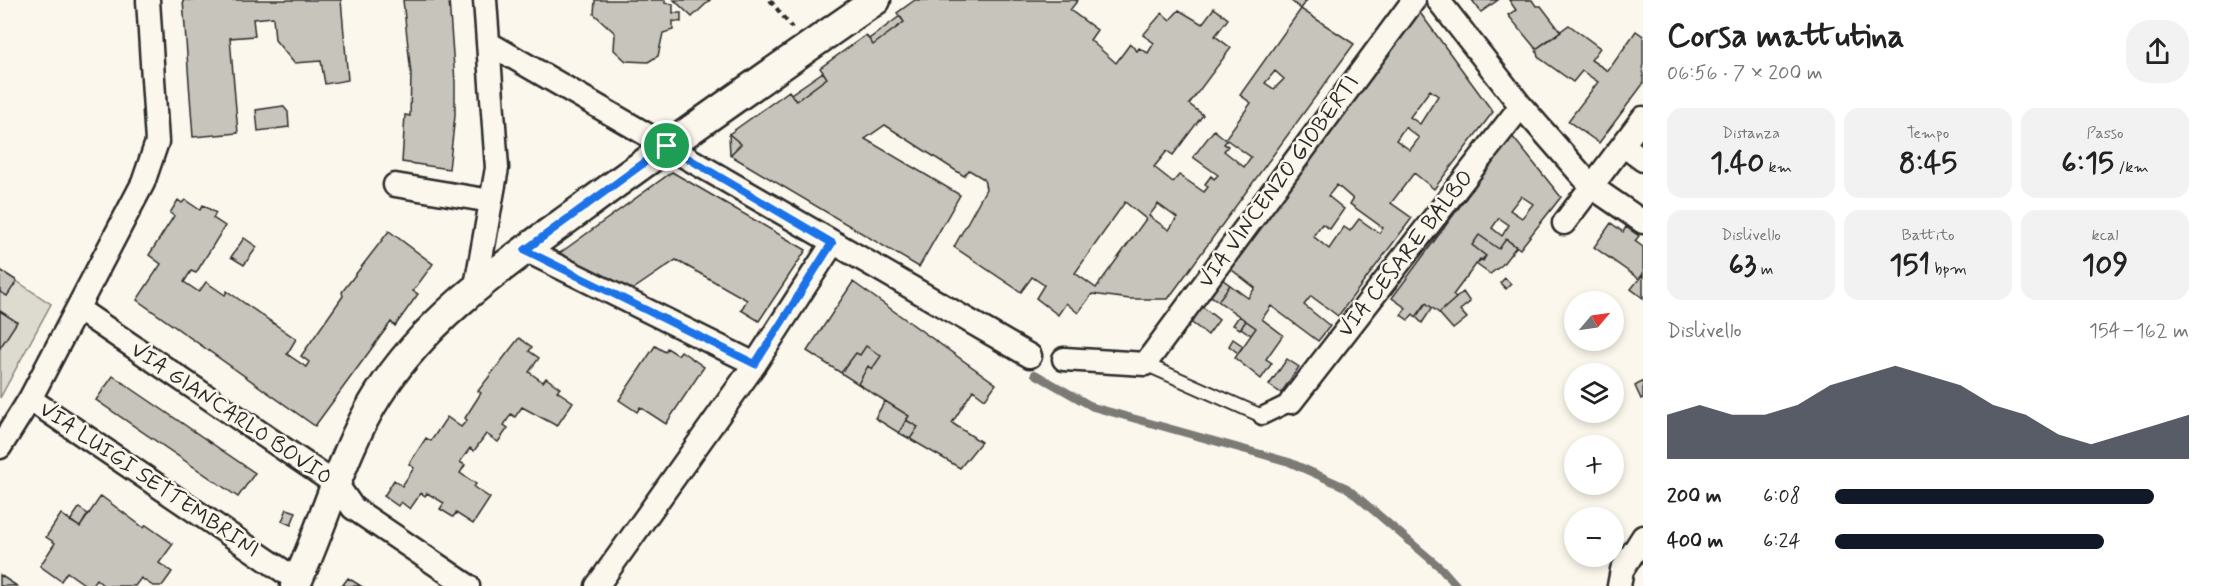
<!DOCTYPE html>
<html lang="it">
<meta charset="utf-8">
<style>
:root{--surface:#fff;--page:#f2f2f2;--text:#222;--muted:#767676;--accent:#111827}
body{margin:0;font-family:Mynerve,sans-serif;background:var(--page);color:var(--text);height:100vh;display:flex;flex-direction:column;font-size:22px;white-space:nowrap}
*{box-sizing:border-box;margin:0}
p{font-size:20px;color:var(--muted)}
.icon{flex:none;width:33px;height:33px;fill:none;stroke:currentColor;stroke-width:2;stroke-linecap:round;stroke-linejoin:round}
.map{position:relative;flex:1;overflow:hidden}
.drawer{display:flex;flex-direction:column;background:var(--surface);width:570px}
.drawer>*{flex:none}
.needle{width:39px;rotate:61deg}
.fabs{position:absolute;left:1564px;top:291px;display:grid;gap:12px}
.fabs a{display:grid;place-items:center;width:60px;height:60px;border-radius:50%;background:var(--surface);box-shadow:0 3px 9px #0003;font-size:30px}
.pin{position:absolute;display:grid;place-items:center;width:51px;height:51px;color:#fff;margin:-26px;border:3px solid #fff;border-radius:50%;box-shadow:0 2px 6px #0007}
.round{display:grid;place-items:center;flex:none;width:63px;height:63px;border-radius:24px;background:var(--page)}
.head{display:flex;align-items:center;justify-content:space-between;height:102px;padding:0 24px}
h1{font-size:33px;font-weight:700;line-height:45px}
.stats{display:grid;grid-template-columns:repeat(3,1fr);gap:9px;height:102px;padding:6px 24px}
.stats div{display:grid;align-content:center;border-radius:15px;background:var(--page);text-align:center}
.stats b{font-size:30px;font-weight:700}
.stats small{font-size:16px;font-weight:400}
.stats p{font-size:16px}
.chart{height:168px;padding:12px 24px}
.chart p{display:flex;justify-content:space-between}
.chart svg{width:100%;height:108px;margin-top:6px;fill:var(--accent);opacity:.7}
ul{padding:0 24px;list-style:none;font-size:20px}
li{display:grid;grid-template-columns:96px 72px 1fr;align-items:center;height:45px}
li i{height:15px;border-radius:8px;background:var(--accent)}
main{display:flex;flex:1;min-height:0}
.map>svg:first-child{display:block}
.green{fill:#dddad0;stroke:#84827e;stroke-width:1.5}
.lines{fill:none;stroke-linecap:round;stroke-linejoin:round}
.stream{stroke:#7b7a75;stroke-width:8}
.building{fill:#c7c4bc;stroke:#2b2b2b;stroke-width:1.5;fill-rule:evenodd}
.service-casing{stroke:#2b2b2b;stroke-width:16}
.pedestrian-casing{stroke:#2b2b2b;stroke-width:21}
.minor-casing{stroke:#2b2b2b;stroke-width:27}
.tertiary-casing{stroke:#2b2b2b;stroke-width:33}
.path{stroke:#2b2b2b;stroke-width:4;stroke-dasharray:6 4.5;stroke-linecap:butt}
.service{stroke:#fbf7ec;stroke-width:12}
.pedestrian{stroke:#fbf7ec;stroke-width:16}
.minor{stroke:#fbf7ec;stroke-width:22}
.tertiary{stroke:#fbf7ec;stroke-width:28}
.route-casing{stroke:#fff;stroke-width:12}
.route{stroke:#1a73e8;stroke-width:8}
.labels{text-anchor:middle;dominant-baseline:central;stroke-width:5;stroke-linejoin:round;paint-order:stroke}
.street-label{font-size:22px;fill:#2b2b2b;stroke:#fbf7ec}
</style>
<main>
<div class="map">
<svg width="1643" height="586" viewBox="0 0 1643 586">
<rect width="100%" height="100%" fill="#fbf7ec"/>
<filter id="ink" filterUnits="userSpaceOnUse"><feTurbulence type="fractalNoise" baseFrequency=".0167" numOctaves="2"/><feDisplacementMap in="SourceGraphic" scale="12" xChannelSelector="R" yChannelSelector="G"/><feConvolveMatrix kernelMatrix="1 2 1 2 8 2 1 2 1" color-interpolation-filters="sRGB"/></filter>
<g filter="url(#ink)">
<path class="green" d="M0,270L51,304L0,398Z"/>
<g class="lines">
<path class="stream" d="M1035,374L1093,407L1289,462L1347,488L1442,569L1457,586"/>
</g>
<path class="building" d="M183,0H341L348,80L325,84L321,61L294,63L275,40L273,17L253,19L255,36L230,38L238,133L193,137Z
M403,0H449L455,82V116L449,169L402,162L405,115L410,116L411,74Z
M595,0H665V3L673,4V13H681V22L673,21V30L663,33L658,56L648,62L626,61L614,50L615,33L594,14Z
M674,0H710L692,17Z
M915,0H1078L1070,10L1097,30L1090,40L1116,63L1130,44L1137,51L1139,48L1148,53L1154,43L1143,35L1162,13L1170,20L1179,10L1202,24L1214,8L1228,19L1215,36L1231,48L1189,104L1203,115L1173,155L1167,151L1154,167L1173,182L1179,175L1204,192L1208,187L1205,184L1211,176L1214,179L1218,175L1193,157L1214,130L1225,139L1251,103L1240,95L1301,9L1354,44L1168,299H1130L1092,294L1078,313L1066,303L1058,315L1036,298L1044,285L1032,277L1021,292L954,247L986,189L984,179L969,170L964,176L885,125L865,139L960,195L919,267L730,155L741,144L729,134L789,91L796,101L827,78L820,68L866,35L873,45L904,22L897,13ZM1275,71L1284,79L1274,89L1265,83ZM1227,140L1251,157L1244,167L1224,151L1228,146L1224,144ZM1125,202L1146,219L1096,288L1075,273ZM1158,204L1177,218L1169,230L1149,216Z
M1290,0H1307L1301,9Z
M1472,0H1498L1481,12Z
M1509,0H1532L1536,6H1541L1561,32L1536,49L1508,15L1516,10Z
M1418,10L1493,112L1434,189L1414,173L1391,203L1412,218L1338,316L1311,296L1304,305L1330,326L1318,341L1271,306L1262,319L1283,335L1266,359L1272,363L1261,379L1235,358L1256,328L1218,301L1230,285L1248,298L1255,288L1227,266ZM1430,90L1438,96L1420,124L1410,117ZM1405,127L1419,138L1410,150L1396,140ZM1337,185L1353,199L1350,204L1383,228L1379,233L1359,219L1350,231L1344,227L1329,249L1313,236L1322,224L1330,229L1344,209L1328,196Z
M900,16L904,22L873,45L869,39Z
M1569,25L1600,48L1591,60L1608,71L1636,31L1643,36V84L1599,143L1568,121L1598,82L1582,71L1573,82L1538,57L1536,49Z
M823,72L827,78L796,101L791,94Z
M283,106L288,112L289,127L258,131L256,110Z
M729,134L741,144L730,155Z
M1512,136L1561,197L1520,249L1506,239L1499,249L1479,235L1472,245L1486,256L1483,261L1480,259L1453,295L1456,298L1439,313L1426,303L1416,317L1413,314L1408,320L1401,315L1406,308L1392,298ZM1521,196L1533,204L1522,218L1510,210ZM1499,218L1509,225L1502,236L1492,228Z
M672,172L806,250L759,321L741,310L747,300L676,260L629,292L553,258Z
M178,200L182,203L185,200L200,210L203,205L216,213L213,218L225,226L196,273L191,271L184,282L199,292L206,282L225,295L227,291L296,339L287,354L306,367L309,362L301,356L343,296L342,292L389,231L433,264L413,291L418,294L395,326L391,322L315,426L137,300L161,264L149,255L174,216L170,213Z
M1611,223L1623,232L1626,227L1639,236L1635,241L1643,247V274L1639,279L1594,247Z
M1479,235L1499,249L1506,239L1516,247L1502,265L1490,274L1476,264L1486,256L1472,245Z
M244,238L257,247L244,265L231,257Z
M0,270L17,281L7,296L0,292Z
M1643,274V298L1631,289Z
M1219,277L1230,285L1218,301L1207,293Z
M1505,278L1511,284L1506,289L1500,283Z
M853,282L996,384L985,399L973,390L952,423L981,442L960,468L910,439L918,427L906,420L909,416L858,384L868,366L872,369L881,356L866,346L860,355L856,353L841,373L807,351Z
M1463,292L1470,302L1460,310L1467,318L1453,329L1439,313Z
M1426,303L1432,308L1422,323L1416,317Z
M1199,304L1219,320L1208,335L1188,320Z
M0,311L17,322L0,348Z
M1239,316L1246,321L1240,329L1233,325Z
M1246,321L1256,328L1251,335L1241,328Z
M519,338L532,347L529,351L539,358L529,372L543,382L546,378L560,388L557,391L573,402L557,426L522,407L515,417L511,414L504,425L508,428L498,442L486,434L474,451L470,448L460,462L465,465L460,473L476,484L474,487L490,498L473,524L456,513L453,517L440,509L444,503L427,493L425,496L421,493L410,509L401,502L398,506L384,496L394,480L402,486L414,468L409,464L426,438L431,441L447,417L461,427L467,420L465,418L481,393L478,391Z
M1233,339L1243,346L1238,353L1229,346Z
M655,346L665,352L667,348L678,355L681,351L704,367L666,424L640,407L637,412L619,400Z
M866,346L881,356L872,369L868,366L858,384L841,373L856,353L860,355Z
M1287,359L1299,367L1281,393L1269,385Z
M113,376L255,473L238,497L96,400Z
M1643,381V398L1641,399L1635,386Z
M885,401L909,416L899,433L875,418Z
M906,420L918,427L910,439L899,433Z
M101,496L144,528L146,525L173,544L159,563L172,572L162,586H153L141,578L135,586H104L96,579L91,586H87L67,572L61,581L40,566L55,543L46,537L61,514L80,527Z
M79,508L88,514L80,527L70,521Z
M287,509L296,512L291,525L282,521Z
M0,575L17,586H0Z
M348,578L361,586H342Z"/>
<g class="lines">
<g class="service-casing">
<path id="service" d="M1145,364L1262,416"/>
</g>
<g class="pedestrian-casing">
<path id="pedestrian" d="M1262,416L1291,402"/>
</g>
<g class="minor-casing">
<path id="minor" d="M1438,0L1521,106L1592,187L1643,222
M490,44L1030,356
M1623,145L1643,160
M395,185L491,201
M1564,223L1643,118
M525,250L755,364
M476,286L497,168L485,0
M78,309L337,485L353,508L468,586
M1064,359L1145,364L1414,0
M30,399L298,581
M1291,402L1521,106
M0,447L30,399L143,183L157,142L148,0
M597,586L755,364L833,243
M1619,586L1622,570L1643,537"/>
</g>
<g class="tertiary-casing">
<path id="tertiary" d="M295,586C325,524 341,453 378,395C428,315 509,262 584,207C680,136 778,68 876,0"/>
</g>
<path class="path" d="M770,0L792,28"/>
<use href="#service" class="service"/>
<use href="#pedestrian" class="pedestrian"/>
<use href="#minor" class="minor"/>
<use href="#tertiary" class="tertiary"/>
</g>
</g>
<g class="lines" filter="url(#ink)">
<g class="route-casing">
<path id="route" d="M667,146L832,243L755,364L525,250Z"/>
</g>
<use href="#route" class="route"/>
</g>
<g class="labels">
<g class="street-label">
<text transform="translate(1279 182) rotate(-54)">VIA VINCENZO GIOBERTI</text>
<text transform="translate(1406 254) rotate(-52)">VIA CESARE BALBO</text>
<text transform="translate(231 414) rotate(34)">VIA GIANCARLO BOVIO</text>
<text transform="translate(149 480) rotate(34)">VIA LUIGI SETTEMBRINI</text>
</g>
</g>
</svg>
<div class="fabs">
<a><svg class="needle" viewBox="-14 -14 28 28"><path d="M0-13l5 13h-10z" fill="#e53935"/><path d="M0 13l5-13h-10z" fill="#767676"/></svg></a>
<a><svg class="icon" aria-label="layers" viewBox="0 0 24 24"><path d="M12 4l9 5-9 5-9-5zM3 14l9 5 9-5"/></svg></a>
<a>+</a>
<a>−</a>
</div>
<div class="pin" style="left:667px;top:146px;background:#1e9e55"><svg class="icon" aria-label="arrive" viewBox="0 0 24 24"><path d="M6 21V4h12l-3 4 3 4H6"/></svg></div>
</div>
<section class="drawer">
<div class="head"><div><h1>Corsa mattutina</h1><p>06:56 · 7 × 200 m</p></div><a class="round"><svg class="icon" aria-label="share" viewBox="0 0 24 24"><path d="M12 15V3M7 8l5-5 5 5M5 13v7h14v-7"/></svg></a></div>
<div class="stats">
<div><p>Distanza</p><b>1.40<small> km</small></b></div>
<div><p>Tempo</p><b>8:45</b></div>
<div><p>Passo</p><b>6:15<small> /km</small></b></div>
</div>
<div class="stats">
<div><p>Dislivello</p><b>63<small> m</small></b></div>
<div><p>Battito</p><b>151<small> bpm</small></b></div>
<div><p>kcal</p><b>109</b></div>
</div>
<div class="chart"><p><span>Dislivello</span>154–162 m</p>
<svg viewBox="0 0 160 44" preserveAspectRatio="none"><path d="M0 44V26L10 22L20 26L30 26L40 22L50 14L60 10L70 6L80 10L90 14L100 22L110 26L120 34L130 38L140 34L150 30L160 26V44z"/></svg>
</div>
<ul>
<li><b>200 m</b>6:08<i style="width:90%"></i></li>
<li><b>400 m</b>6:24<i style="width:76%"></i></li>
</ul>
</section>
</main>
